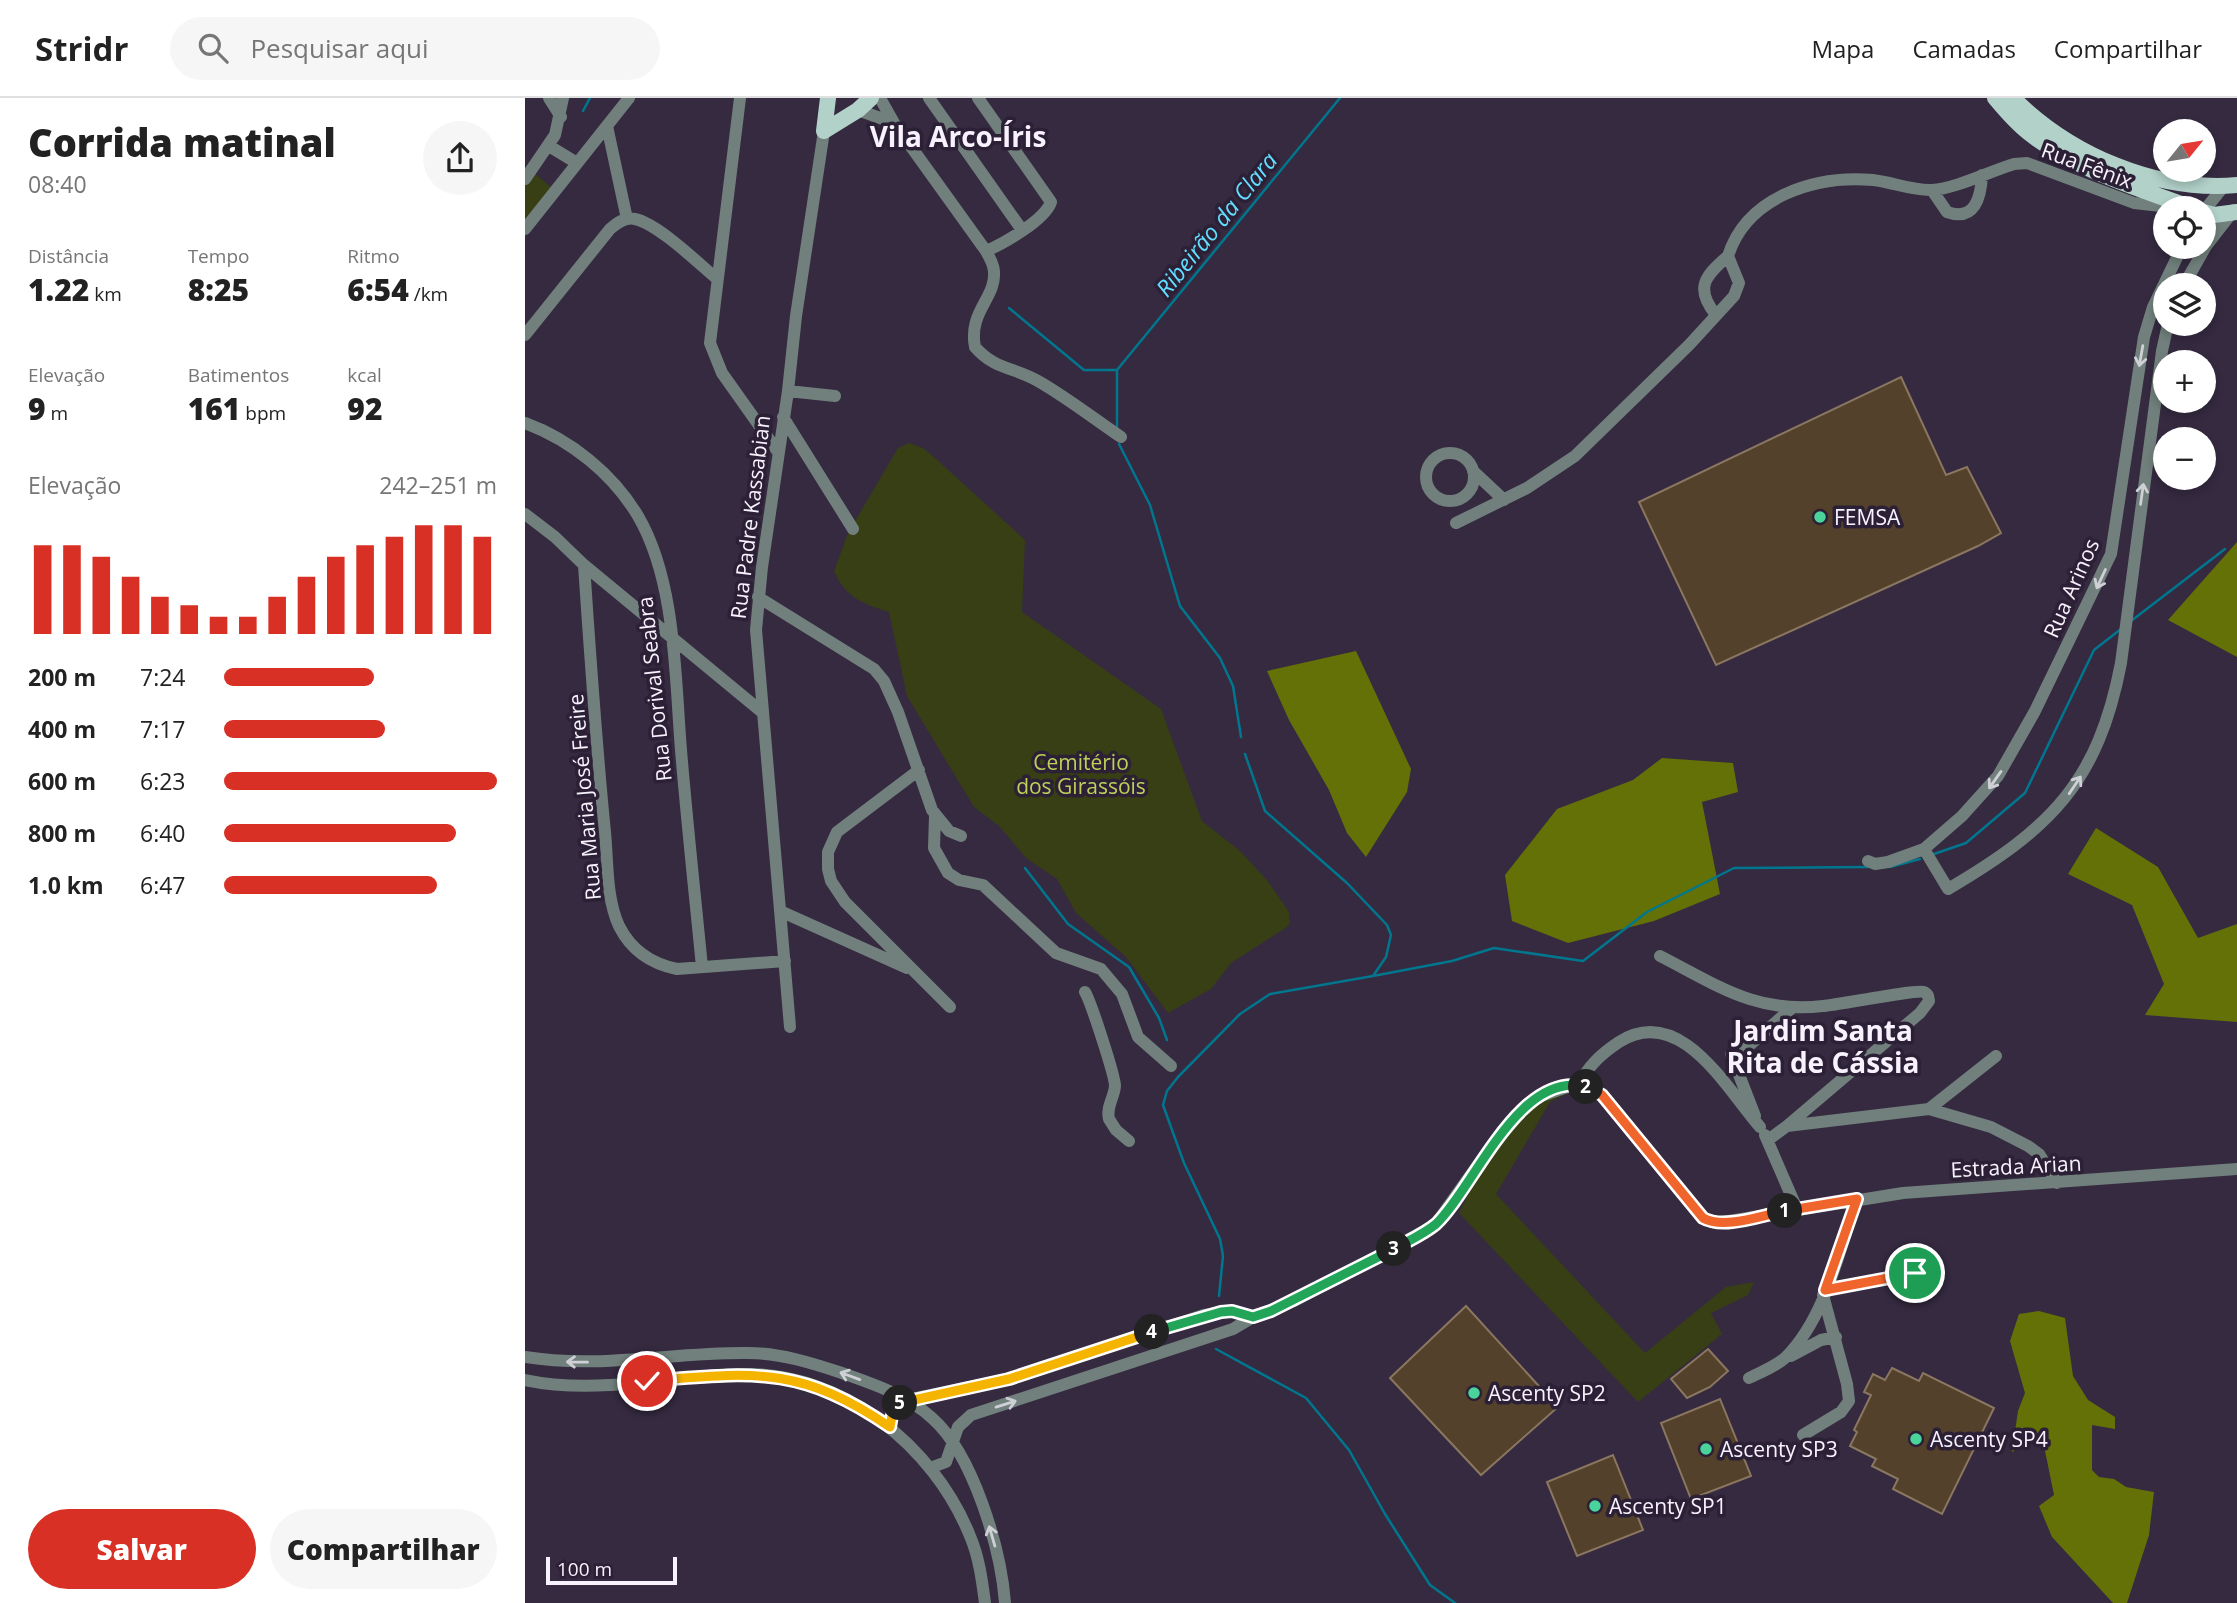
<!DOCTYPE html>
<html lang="pt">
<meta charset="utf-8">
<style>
:root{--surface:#fff;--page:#f6f6f6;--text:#222;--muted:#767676;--line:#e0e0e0;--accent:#d93025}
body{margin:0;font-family:"Open Sans",sans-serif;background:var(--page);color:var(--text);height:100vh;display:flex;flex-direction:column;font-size:26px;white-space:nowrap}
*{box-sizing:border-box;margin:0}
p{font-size:23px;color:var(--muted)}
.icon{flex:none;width:38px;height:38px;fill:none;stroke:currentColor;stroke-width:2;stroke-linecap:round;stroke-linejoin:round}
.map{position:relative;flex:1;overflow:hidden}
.sheet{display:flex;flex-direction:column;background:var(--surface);width:525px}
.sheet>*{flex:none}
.needle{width:46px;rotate:60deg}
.fabs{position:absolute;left:1628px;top:21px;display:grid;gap:14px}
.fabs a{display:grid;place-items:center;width:63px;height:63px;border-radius:50%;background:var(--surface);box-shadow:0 4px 10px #0003;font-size:35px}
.scale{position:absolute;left:21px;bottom:18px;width:131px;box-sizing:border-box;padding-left:7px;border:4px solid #f7f2fd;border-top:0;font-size:19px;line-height:24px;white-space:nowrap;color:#f7f2fd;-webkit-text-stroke:5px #2b2035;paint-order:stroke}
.pin{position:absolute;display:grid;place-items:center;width:60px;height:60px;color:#fff;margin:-30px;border:4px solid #fff;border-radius:50%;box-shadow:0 2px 7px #0007}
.km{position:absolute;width:35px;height:35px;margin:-18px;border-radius:50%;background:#222;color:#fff;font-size:19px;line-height:35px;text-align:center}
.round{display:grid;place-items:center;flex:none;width:74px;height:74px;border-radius:37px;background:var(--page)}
.summary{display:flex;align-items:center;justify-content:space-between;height:119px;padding:0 28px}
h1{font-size:38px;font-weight:800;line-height:52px}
.figures{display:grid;grid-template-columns:repeat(3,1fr);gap:10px;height:119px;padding:7px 28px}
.figures div{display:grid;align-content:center}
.figures b{font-size:30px;font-weight:800}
.figures small{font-size:19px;font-weight:400}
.figures p{font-size:19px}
.chart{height:196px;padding:14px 28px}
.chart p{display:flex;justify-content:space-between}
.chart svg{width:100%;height:126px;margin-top:7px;stroke:var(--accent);stroke-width:6}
.primary-button{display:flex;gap:14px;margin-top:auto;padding:14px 28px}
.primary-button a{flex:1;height:80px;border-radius:42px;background:var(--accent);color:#fff;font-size:28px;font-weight:800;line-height:80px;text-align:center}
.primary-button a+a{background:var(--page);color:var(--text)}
ul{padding:0 28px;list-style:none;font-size:23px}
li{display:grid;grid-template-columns:112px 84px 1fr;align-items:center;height:52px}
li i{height:18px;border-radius:9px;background:var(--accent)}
header{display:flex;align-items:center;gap:42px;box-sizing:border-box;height:98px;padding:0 35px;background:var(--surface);border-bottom:2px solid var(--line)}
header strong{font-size:33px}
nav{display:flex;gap:38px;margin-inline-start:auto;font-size:24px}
.search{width:490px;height:63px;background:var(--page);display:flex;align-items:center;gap:18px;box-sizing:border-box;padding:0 24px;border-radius:38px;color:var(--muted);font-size:26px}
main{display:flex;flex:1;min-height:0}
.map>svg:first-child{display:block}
.green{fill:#383f14}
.forest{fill:#647107}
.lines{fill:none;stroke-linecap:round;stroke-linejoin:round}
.stream{stroke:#00778e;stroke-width:2.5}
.building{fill:#53412c;stroke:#8b7760;stroke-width:2}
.minor{stroke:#71807c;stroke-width:12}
.major{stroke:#b1d1c9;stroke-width:16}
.oneway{stroke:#cfd0d6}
.split-1-casing{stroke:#fff;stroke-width:14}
.split-2-casing{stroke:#fff;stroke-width:14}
.split-3-casing{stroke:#fff;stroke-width:14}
.split-4-casing{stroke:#fff;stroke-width:14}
.split-5-casing{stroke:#fff;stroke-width:14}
.split-6-casing{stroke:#fff;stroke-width:14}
.split-1{stroke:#f0652b;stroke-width:9}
.split-2{stroke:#f0652b;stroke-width:9}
.split-3{stroke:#22a559;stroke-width:9}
.split-4{stroke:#22a559;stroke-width:9}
.split-5{stroke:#f5b400;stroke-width:9}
.split-6{stroke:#f5b400;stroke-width:9}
.poi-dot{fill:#4ad49c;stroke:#2b2035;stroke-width:2.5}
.labels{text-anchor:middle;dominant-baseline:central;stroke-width:7;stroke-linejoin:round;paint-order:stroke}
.street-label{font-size:21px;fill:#f7f2fd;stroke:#2b2035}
.poi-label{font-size:21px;fill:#f7f2fd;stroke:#2b2035;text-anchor:start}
.park-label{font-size:21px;fill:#bed057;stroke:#2b2035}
.water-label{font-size:23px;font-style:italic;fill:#62deff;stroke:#2b2035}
.district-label{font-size:28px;font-weight:bold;fill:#f7f2fd;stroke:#2b2035}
</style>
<header>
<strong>Stridr</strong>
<div class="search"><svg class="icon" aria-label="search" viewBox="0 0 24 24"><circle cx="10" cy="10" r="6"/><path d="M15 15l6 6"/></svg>Pesquisar aqui</div>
<nav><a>Mapa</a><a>Camadas</a><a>Compartilhar</a></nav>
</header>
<main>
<section class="sheet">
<div class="summary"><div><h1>Corrida matinal</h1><p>08:40</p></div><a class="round"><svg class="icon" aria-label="share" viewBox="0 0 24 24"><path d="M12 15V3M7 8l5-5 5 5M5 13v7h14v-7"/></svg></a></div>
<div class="figures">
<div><p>Distância</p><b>1.22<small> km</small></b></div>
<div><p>Tempo</p><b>8:25</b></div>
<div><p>Ritmo</p><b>6:54<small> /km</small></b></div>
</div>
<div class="figures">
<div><p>Elevação</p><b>9<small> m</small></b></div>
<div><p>Batimentos</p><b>161<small> bpm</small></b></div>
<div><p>kcal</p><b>92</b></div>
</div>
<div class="chart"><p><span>Elevação</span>242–251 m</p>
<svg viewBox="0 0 160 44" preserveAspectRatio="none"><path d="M5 44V13M15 44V13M25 44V17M35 44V24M45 44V31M55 44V34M65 44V38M75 44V38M85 44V31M95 44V24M105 44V17M115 44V13M125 44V10M135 44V6M145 44V6M155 44V10"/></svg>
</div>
<ul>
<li><b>200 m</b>7:24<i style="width:55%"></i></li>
<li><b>400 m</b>7:17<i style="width:59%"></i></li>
<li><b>600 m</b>6:23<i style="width:100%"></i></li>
<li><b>800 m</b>6:40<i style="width:85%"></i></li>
<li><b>1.0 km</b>6:47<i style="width:78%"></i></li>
</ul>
<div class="primary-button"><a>Salvar</a><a>Compartilhar</a></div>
</section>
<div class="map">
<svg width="1712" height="1505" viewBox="0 0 1712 1505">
<rect width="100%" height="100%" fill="#352a40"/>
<path class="green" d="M9,75L27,90L0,123V86Z
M384,345L398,350L409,359L500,442L497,514L636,611L677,723L715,753L742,782L764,814L765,825L762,829L706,865L686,891L643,915L601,859L551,815L532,781L501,760L474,728L449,709L382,598L364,514C338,506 320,499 309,473L323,435L373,350Z
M1049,992L1025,1004L971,1096L1120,1255L1201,1189L1229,1184L1223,1197L1186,1215L1197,1236L1113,1304L934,1115C952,1080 979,1025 1012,1003C1022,997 1038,995 1049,992Z"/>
<path class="forest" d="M1712,444V559L1643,522Z
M831,553L886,671L882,694L841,759L822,735L804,692L764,622L742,573Z
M1137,660L1208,665L1213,694L1177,704L1195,796L1129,823L1043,845L987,823L980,777L1032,711L1108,682Z
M1571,730L1633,769L1673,840L1712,826V924L1620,917L1639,886L1607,807L1543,776Z
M1514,1213L1540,1220L1548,1278L1563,1302L1590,1319V1331L1567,1327V1372L1574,1379L1589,1381L1601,1389L1629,1394L1624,1437L1602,1505H1588L1527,1439L1514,1408L1529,1397L1519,1348L1508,1341L1487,1354L1493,1313L1500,1295L1485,1243L1494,1216Z"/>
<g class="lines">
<path class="stream" d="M58,13L65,0
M484,210L559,272H592V329
M592,272L815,0
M594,346L625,407L655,508L695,560L708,588L716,639
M1606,523L1700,451
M1409,756L1441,745L1500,695L1569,552L1596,531
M1365,769L1395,761
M500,770L543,826L604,869L634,920L642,942
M848,878L927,863L969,850L1058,863L1122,814L1209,770L1344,769
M694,1198L698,1158L695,1141L659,1065L638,1007L642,993L653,979L715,916L745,896L848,878L861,859L866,837L862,827L822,785L740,713L720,656
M691,1251L781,1300L824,1352L860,1416L905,1487L930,1505"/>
</g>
<path class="building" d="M1376,279L1421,377L1442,369L1476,435L1453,448L1191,567L1114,404Z
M941,1208L1033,1309L956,1377L865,1280Z
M1183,1251L1203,1273L1185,1289L1162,1300L1146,1281Z
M1367,1270L1394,1283L1398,1275L1469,1310L1417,1416L1368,1391L1373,1381L1347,1368L1351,1361L1325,1348L1332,1334L1329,1332L1346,1297L1339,1294L1348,1276L1360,1282Z
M1195,1301L1226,1378L1166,1401L1136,1325Z
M1088,1357L1118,1432L1052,1458L1022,1384Z"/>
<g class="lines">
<path class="minor" d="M24,0L36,19
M215,0L185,245L197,275L253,354
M355,0L369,25L461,153C464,159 469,166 469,174C471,200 443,214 450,249C470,272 489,269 513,283C541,299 568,320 596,339
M404,0L497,132
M453,0L526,104C520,122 478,146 461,153
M333,12L369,25
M82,28L102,121
M24,48L52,65
M0,81L30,37L38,0
M1407,92L1422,114C1450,124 1456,99 1457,77
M1678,114L1699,88
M0,131L104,0
M1203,158C1222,98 1291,77 1348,82C1367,84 1388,93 1407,92C1429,91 1466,73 1489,66L1502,65L1609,105L1654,110
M1659,187L1681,148L1709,112
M1191,217C1169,190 1180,178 1203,158
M0,237L85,131C92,125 100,119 110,121C133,126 172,164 191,180
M263,293L310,298
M258,319L328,431
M0,325C46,342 88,376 113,418C151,483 150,579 156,652C162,725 170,797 177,869
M901 379a24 24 0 1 1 48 0a24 24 0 1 1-48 0Z
M948,373L979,402
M0,416L30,439L59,467L237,614
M931,425L1002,390L1050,358L1164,247L1209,198L1214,185L1203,158
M59,467C65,556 71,645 80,734C83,764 81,800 94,828C106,852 127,866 152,871L260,863
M233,499L349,571L359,583L373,614L407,712L424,733L436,738
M394,672L312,734L303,754V771L306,783L320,804L425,909
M410,718L409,750L423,775L434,782L458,787L531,855L576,871L597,896L613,939L646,968
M1399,751L1423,791C1525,731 1573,685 1596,565L1637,253L1643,226
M1343,763L1350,766L1363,764L1399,751L1437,718L1473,678L1510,613L1586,456L1619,239L1628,209L1657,149
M255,813L382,870
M1135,858C1192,887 1231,916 1298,908C1313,907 1392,891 1399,894C1404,897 1403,898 1404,903L1395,915L1262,1028
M560,894C566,904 590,978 590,988C589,1000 581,1009 584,1021L591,1032L604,1043
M265,929L231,532L237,469L263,293L271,218L299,33
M1219,952L1267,910
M1206,956L1230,1018
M1054,987C1063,968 1076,956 1094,944C1155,905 1201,990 1235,1029
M1404,1011L1471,958
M1240,1037L1272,1111
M1243,1042L1262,1028L1404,1011L1466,1029L1503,1048L1514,1056L1532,1085
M1300,1192L1390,1175
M1266,1258L1296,1242L1311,1239
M0,1259C75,1271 148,1254 223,1255C255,1255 287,1265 317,1275C348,1286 382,1297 407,1320C448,1356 476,1451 480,1505
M1224,1280C1236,1274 1252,1268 1261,1259C1301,1219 1314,1152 1332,1101
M0,1282C71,1297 145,1278 217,1276C316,1273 409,1348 445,1438C454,1459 457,1482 460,1505
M365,1329L368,1312L382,1302L484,1281L679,1217L707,1213L728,1219
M1278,1337L1316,1314L1324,1303L1322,1286L1298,1197
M405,1370L421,1364L433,1329L446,1317L708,1231L728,1219L769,1203L910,1127L967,1047L1004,1005L1016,998L1045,988L1066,990L1077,997L1177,1120L1191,1125L1378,1095L1712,1071"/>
<path class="major" d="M1470,0C1480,12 1491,25 1504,35C1551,72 1613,90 1667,110
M1488,0C1545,57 1631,94 1712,87
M299,33L333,12L346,0
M299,33L303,0
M1678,114L1689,117L1712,114"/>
</g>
<defs><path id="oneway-shaft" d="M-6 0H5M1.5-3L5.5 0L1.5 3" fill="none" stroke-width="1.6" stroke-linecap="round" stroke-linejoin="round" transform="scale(1.75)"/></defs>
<g class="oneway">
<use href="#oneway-shaft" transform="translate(1616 258) rotate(100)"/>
<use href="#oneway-shaft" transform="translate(1617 396) rotate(-82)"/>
<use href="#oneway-shaft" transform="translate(1576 481) rotate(115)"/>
<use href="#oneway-shaft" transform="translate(1470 682) rotate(125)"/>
<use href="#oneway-shaft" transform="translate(1550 687) rotate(-56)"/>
<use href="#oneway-shaft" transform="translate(52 1264) rotate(-179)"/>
<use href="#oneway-shaft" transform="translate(325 1278) rotate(-160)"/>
<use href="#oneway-shaft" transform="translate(481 1306) rotate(-17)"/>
<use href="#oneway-shaft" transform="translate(467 1438) rotate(-106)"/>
</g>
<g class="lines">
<g class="split-1-casing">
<path id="split-1" d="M1260,1113L1332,1101L1300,1192L1390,1175"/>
</g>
<g class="split-2-casing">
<path id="split-2" d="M1061,989L1077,997L1178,1120C1199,1132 1237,1117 1260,1113"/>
</g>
<g class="split-3-casing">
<path id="split-3" d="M869,1151C883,1143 899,1136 911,1126C949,1090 994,971 1061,989"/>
</g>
<g class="split-4-casing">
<path id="split-4" d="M627,1234L696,1214L707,1213L728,1219L746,1213L869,1151"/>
</g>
<g class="split-5-casing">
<path id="split-5" d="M375,1305L484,1281L627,1234"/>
</g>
<g class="split-6-casing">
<path id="split-6" d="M122,1283C226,1275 273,1266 365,1329L368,1312L375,1305"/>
</g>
<use href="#split-1" class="split-1"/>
<use href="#split-2" class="split-2"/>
<use href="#split-3" class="split-3"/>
<use href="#split-4" class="split-4"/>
<use href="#split-5" class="split-5"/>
<use href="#split-6" class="split-6"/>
</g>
<g class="poi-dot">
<circle cx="1295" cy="419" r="7"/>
<circle cx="949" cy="1295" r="7"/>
<circle cx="1391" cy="1341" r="7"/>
<circle cx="1181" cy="1351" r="7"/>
<circle cx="1070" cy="1408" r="7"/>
</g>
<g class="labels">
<g class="street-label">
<text transform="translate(1562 67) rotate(20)">Rua Fênix</text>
<text transform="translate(225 419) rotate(-83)">Rua Padre Kassabian</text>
<text transform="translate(1546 490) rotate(-66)">Rua Arinos</text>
<text transform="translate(129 591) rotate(-96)">Rua Dorival Seabra</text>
<text transform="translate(59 699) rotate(-95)">Rua Maria José Freire</text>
<text transform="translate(1491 1068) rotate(-3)">Estrada Arian</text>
</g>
<g class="poi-label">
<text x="1309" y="419">FEMSA</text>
<text x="963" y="1295">Ascenty SP2</text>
<text x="1405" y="1341">Ascenty SP4</text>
<text x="1195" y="1351">Ascenty SP3</text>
<text x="1084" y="1408">Ascenty SP1</text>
</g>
<g class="park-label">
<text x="556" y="664">Cemitério<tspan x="556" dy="24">dos Girassóis</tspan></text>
</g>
<g class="water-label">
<text transform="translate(691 126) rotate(-51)">Ribeirão da Clara</text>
</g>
<g class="district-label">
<text x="433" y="38">Vila Arco-Íris</text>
<text x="1298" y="932">Jardim Santa<tspan x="1298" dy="32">Rita de Cássia</tspan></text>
</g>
</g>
</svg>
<div class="fabs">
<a><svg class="needle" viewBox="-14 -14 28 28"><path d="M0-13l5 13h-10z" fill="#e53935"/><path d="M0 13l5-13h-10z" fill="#767676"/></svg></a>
<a><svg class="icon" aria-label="locate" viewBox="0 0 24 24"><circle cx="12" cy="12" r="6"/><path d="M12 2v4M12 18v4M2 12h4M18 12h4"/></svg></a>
<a><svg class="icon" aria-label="layers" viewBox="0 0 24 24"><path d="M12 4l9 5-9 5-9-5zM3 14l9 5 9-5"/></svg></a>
<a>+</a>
<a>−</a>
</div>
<div class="scale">100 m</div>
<div class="pin" style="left:1390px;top:1175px;background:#1e9e55"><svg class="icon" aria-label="arrive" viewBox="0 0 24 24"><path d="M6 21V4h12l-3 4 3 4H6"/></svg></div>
<div class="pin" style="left:122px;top:1283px;background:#d93025"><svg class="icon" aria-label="check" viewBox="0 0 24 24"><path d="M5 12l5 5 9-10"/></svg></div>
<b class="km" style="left:1260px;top:1113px">1</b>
<b class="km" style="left:1061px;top:989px">2</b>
<b class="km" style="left:869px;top:1151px">3</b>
<b class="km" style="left:627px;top:1234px">4</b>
<b class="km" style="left:375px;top:1305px">5</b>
</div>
</main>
